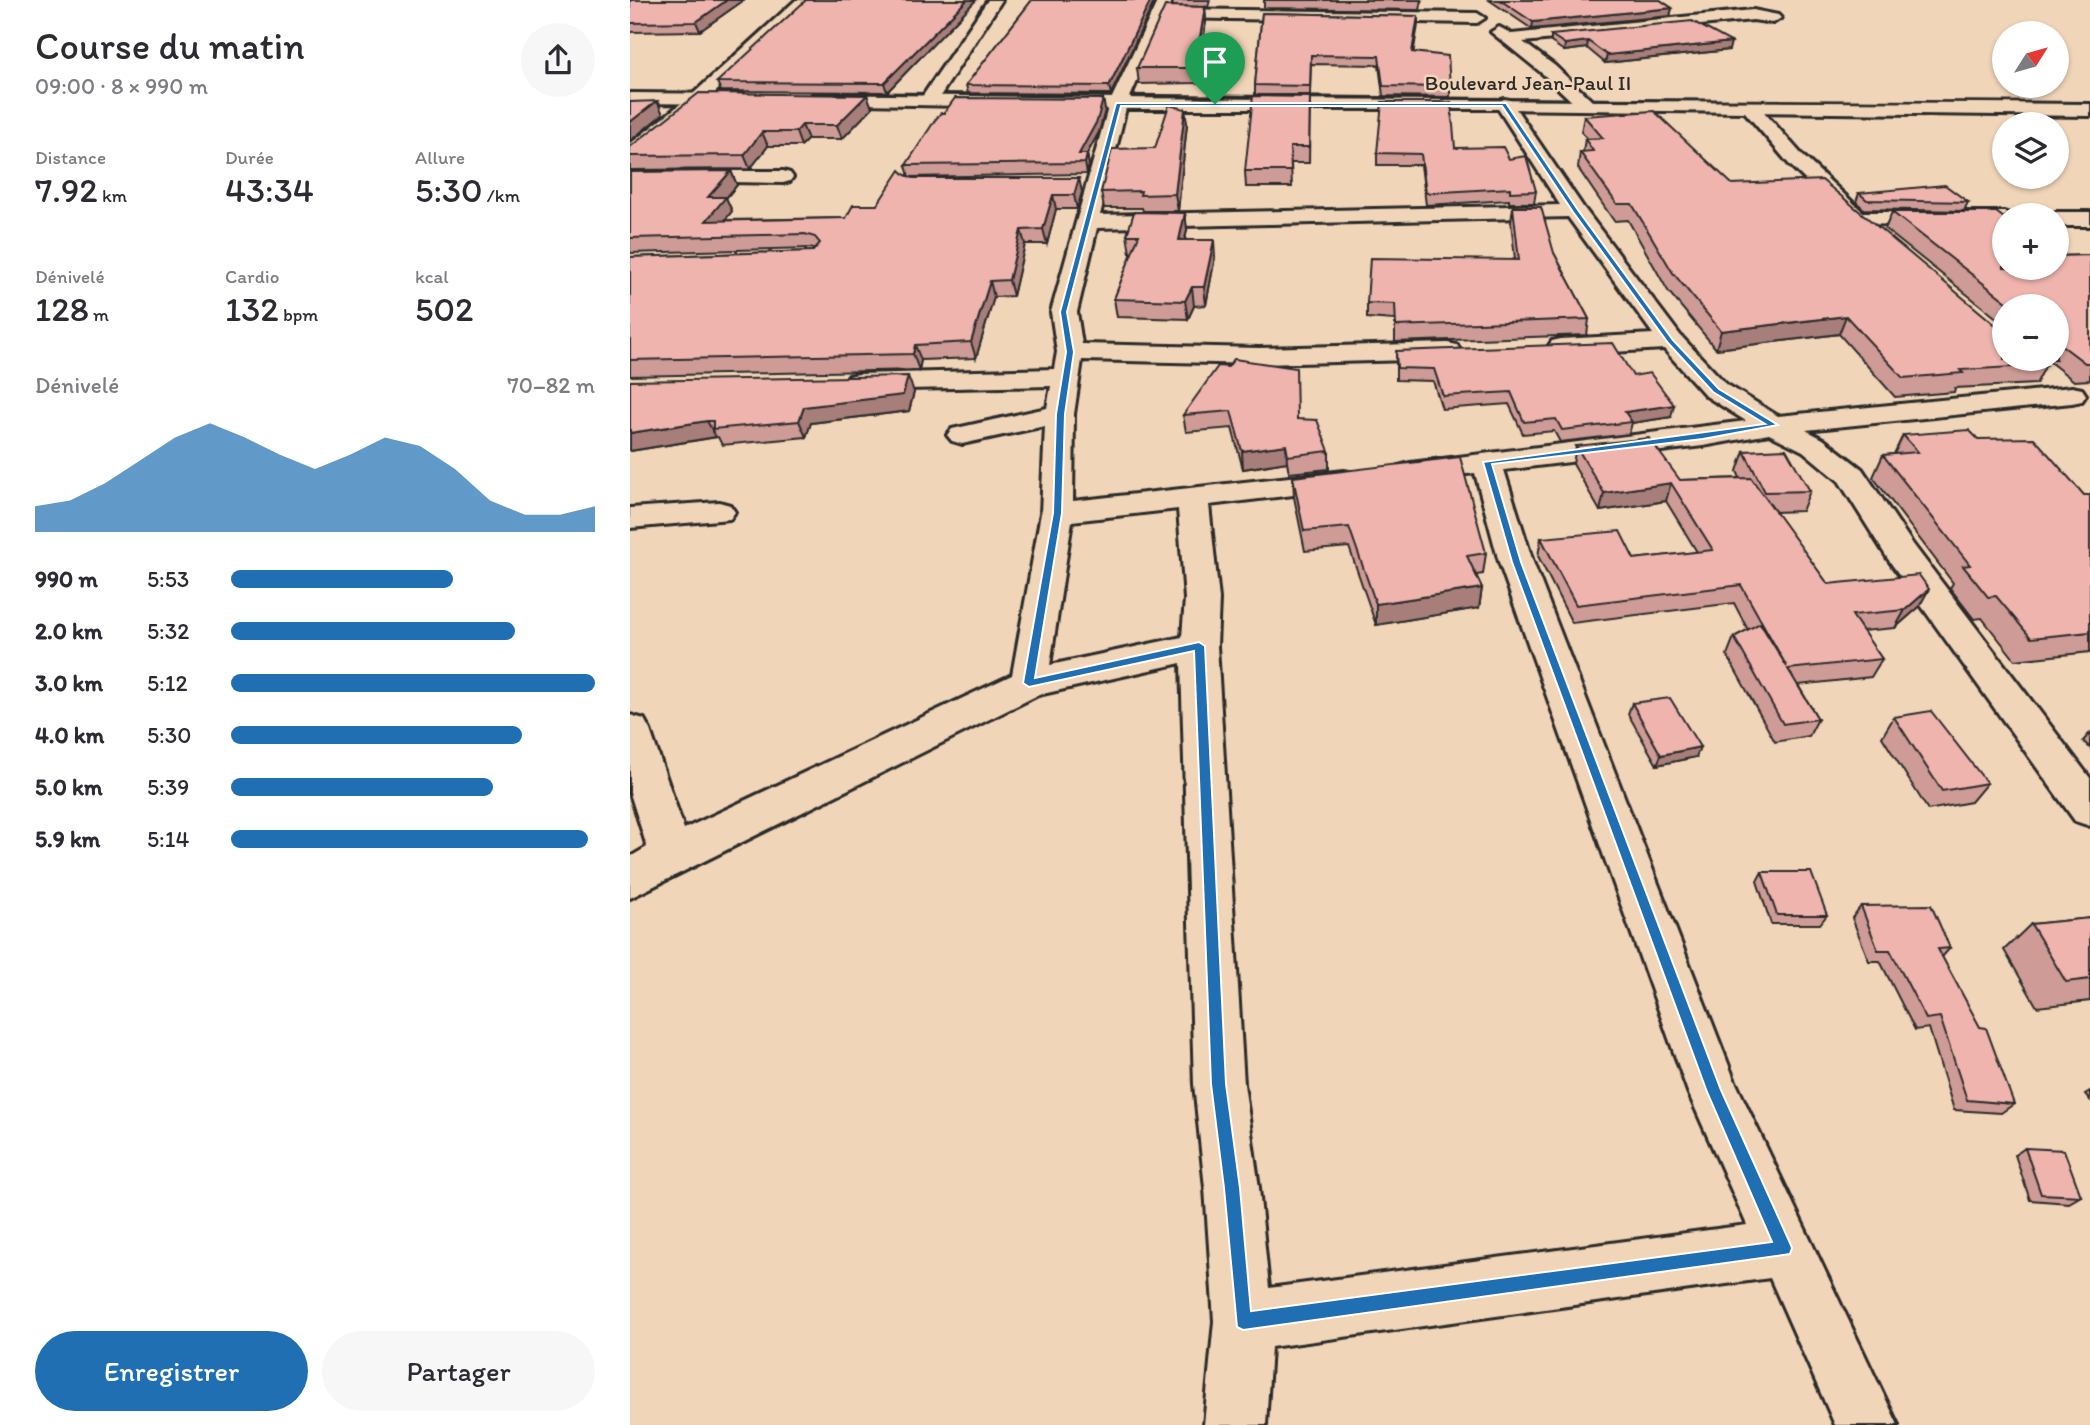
<!DOCTYPE html>
<html lang="fr">
<meta charset="utf-8">
<style>
:root{--surface:#fff;--page:#f7f7f7;--text:#2b2b33;--muted:#7c7c81;--accent:#1f6fb2}
body{margin:0;font-family:Itim,sans-serif;background:var(--page);color:var(--text);height:100vh;display:flex;flex-direction:column;font-size:26px;white-space:nowrap}
*{box-sizing:border-box;margin:0}
p{font-size:23px;color:var(--muted)}
.icon{flex:none;width:38px;height:38px;fill:none;stroke:currentColor;stroke-width:2;stroke-linecap:round;stroke-linejoin:round}
.map{position:relative;flex:1;overflow:hidden}
.details{display:flex;flex-direction:column;background:var(--surface);width:630px}
.details>*{flex:none}
.needle{width:46px;rotate:53deg}
.buttons{position:absolute;left:1362px;top:21px;display:grid;gap:14px}
.buttons a{display:grid;place-items:center;width:77px;height:77px;border-radius:50%;background:var(--surface);box-shadow:0 2px 5px #0004;font-size:35px}
.pin{position:absolute;display:grid;place-items:center;width:60px;height:60px;color:#fff;margin:-72px -30px;border-radius:50% 50% 50% 0;rotate:-45deg;box-shadow:0 0 7px #0007}
.pin .icon{rotate:45deg}
.round{display:grid;place-items:center;flex:none;width:74px;height:74px;border-radius:37px;background:var(--page)}
.headline{display:flex;align-items:center;justify-content:space-between;height:119px;padding:0 35px}
h1{font-size:38px;font-weight:600;line-height:52px}
.figures{display:grid;grid-template-columns:repeat(3,1fr);gap:10px;height:119px;padding:7px 35px}
.figures div{display:grid;align-content:center}
.figures b{font-size:35px;font-weight:600}
.figures small{font-size:19px;font-weight:400}
.figures p{font-size:19px}
.chart{height:196px;padding:14px 35px}
.chart p{display:flex;justify-content:space-between}
.chart svg{width:100%;height:126px;margin-top:7px;fill:var(--accent);opacity:.7}
.button{display:flex;gap:14px;margin-top:auto;padding:14px 35px}
.button a{flex:1;height:80px;border-radius:42px;background:var(--accent);color:#fff;font-size:28px;font-weight:600;line-height:80px;text-align:center}
.button a+a{background:var(--page);color:var(--text)}
ul{padding:0 35px;list-style:none;font-size:23px}
li{display:grid;grid-template-columns:112px 84px 1fr;align-items:center;height:52px}
li i{height:18px;border-radius:9px;background:var(--accent)}
main{display:flex;flex:1;min-height:0}
.map>svg:first-child{display:block}
.lines{fill:none;stroke-linecap:round;stroke-linejoin:round}
.street-casing{stroke:#2b2b2b;stroke-width:6}
.secondary-casing{stroke:#2b2b2b;stroke-width:6}
.street{fill:#f1d5b8;fill-rule:evenodd}
.secondary{fill:#f1d5b8;fill-rule:evenodd}
.wall{fill:#ce9b96;stroke:#2b2b2b;stroke-width:2}
.shaded-wall{fill:#a77e7a;stroke:#2b2b2b;stroke-width:2}
.building{fill:#efb4ae;stroke:#2b2b2b;stroke-width:2}
.route{fill:#1f6fb2;stroke:#fff;stroke-width:2;fill-rule:evenodd}
.labels{text-anchor:middle;dominant-baseline:central;stroke-width:5;stroke-linejoin:round;paint-order:stroke}
.far-street-label{font-size:21px;fill:#2b2b2b;stroke:#f1d5b8}
</style>
<main>
<section class="details">
<div class="headline"><div><h1>Course du matin</h1><p>09:00 · 8 × 990 m</p></div><a class="round"><svg class="icon" aria-label="share" viewBox="0 0 24 24"><path d="M12 15V3M7 8l5-5 5 5M5 13v7h14v-7"/></svg></a></div>
<div class="figures">
<div><p>Distance</p><b>7.92<small> km</small></b></div>
<div><p>Durée</p><b>43:34</b></div>
<div><p>Allure</p><b>5:30<small> /km</small></b></div>
</div>
<div class="figures">
<div><p>Dénivelé</p><b>128<small> m</small></b></div>
<div><p>Cardio</p><b>132<small> bpm</small></b></div>
<div><p>kcal</p><b>502</b></div>
</div>
<div class="chart"><p><span>Dénivelé</span>70–82 m</p>
<svg viewBox="0 0 160 44" preserveAspectRatio="none"><path d="M0 44V35L10 33L20 27L30 19L40 11L50 6L60 11L70 17L80 22L90 17L100 11L110 14L120 22L130 33L140 38L150 38L160 35V44z"/></svg>
</div>
<ul>
<li><b>990 m</b>5:53<i style="width:61%"></i></li>
<li><b>2.0 km</b>5:32<i style="width:78%"></i></li>
<li><b>3.0 km</b>5:12<i style="width:100%"></i></li>
<li><b>4.0 km</b>5:30<i style="width:80%"></i></li>
<li><b>5.0 km</b>5:39<i style="width:72%"></i></li>
<li><b>5.9 km</b>5:14<i style="width:98%"></i></li>
</ul>
<div class="button"><a>Enregistrer</a><a>Partager</a></div>
</section>
<div class="map">
<svg width="1460" height="1425" viewBox="0 0 1460 1425">
<rect width="100%" height="100%" fill="#f1d5b8"/>
<filter id="ink" filterUnits="userSpaceOnUse"><feTurbulence type="fractalNoise" baseFrequency=".0143" numOctaves="2"/><feDisplacementMap in="SourceGraphic" scale="14" xChannelSelector="R" yChannelSelector="G"/><feConvolveMatrix kernelMatrix="1 2 1 2 8 2 1 2 1" color-interpolation-filters="sRGB"/></filter>
<g filter="url(#ink)">
<g class="lines">
<g class="street-casing">
<path id="street" d="M166,0H182L75,102L7,158L0,160V144L63,94Z
M358,0H372L305,104H293L290,100Z
M528,0H542L539,9L847,13L855,18L847,23L535,18L497,104L470,215L930,205L865,104L874,99L880,100L953,207L1050,335L1096,384L1148,416L1442,387L1452,389L1456,395L1452,401L1442,403L1176,430L1193,439L1232,469L1282,543L1460,778V826L1445,821L1258,559L1209,481L1173,451L1139,434L1073,446L874,470L903,562L1104,1079L1268,1425H1205L1140,1278L641,1347L636,1425H574L584,1321L575,1188L564,1084L551,663L408,695L0,898V857L17,847L0,793V715L14,719L20,730L54,829L382,675L411,513L415,426L332,444L322,441L317,435L322,429L417,408L421,386L229,390L219,388L215,382L219,376L229,374L424,369L427,352L421,312L479,104ZM938,217L1023,334L931,339L922,341L918,347L922,353L931,355L1034,349L1076,396L1116,421L780,463L769,466L765,472L769,478L780,481L845,473L869,562L1058,1092L1117,1225L639,1288L629,1188L614,1084L587,646L589,599L579,505L714,489L725,487L729,480L725,473L714,471L443,501L444,414L452,360L629,364L818,359L827,357L831,351L827,345L818,343L629,348L452,344L447,312L467,228ZM548,509L555,599L552,637L420,665L442,521Z
M1123,10L1148,15L1151,18L1143,23L1123,20L893,42L925,66L962,101L965,105L956,110L950,109L913,74L861,32L869,27L882,34Z
M1120,102L1126,103L1173,156L1233,212H1374L1382,215H1374V226L1220,224L1159,164L1114,111L1111,107L1114,103Z
M51,171H153L160,173L163,177L160,181L153,183L44,181L41,177L44,173Z
M1426,212H1460V226H1426V215H1418Z
M89,502L100,505L105,512L100,519L0,528V508Z"/>
</g>
<g class="secondary-casing">
<path id="secondary" d="M0,93L113,94L122,99L113,104L0,103Z
M188,94C612,101 1036,100 1460,104V116L874,109H488L182,103L179,99L182,95Z"/>
</g>
<use href="#street" class="street"/>
<use href="#secondary" class="secondary"/>
</g>
<path class="wall" d="M0,0H114L70,31L0,32Z
M346,0L257,92L91,91L87,82Z
M402,0H525L481,94L338,93L336,85Z
M542,0H580L578,7L543,6Z
M634,0H792L790,10L634,8Z
M859,0H1030L1042,8L1040,16L902,29Z
M575,7L576,21L567,83L509,84L507,68Z
M632,13L788,16L783,52L820,87V97L753,96L749,65L681,64L680,95H625V85Z
M921,35L1099,50L975,63L957,48L934,51L921,42Z
M237,95L242,108L212,139H178L171,146H138L120,169L0,170V147Z
M680,97L679,163H661L662,187H616L615,171Z
M473,99L475,110L469,132L457,154L459,165L457,174L279,177L276,165Z
M555,109L557,124L548,211H513L512,208H474L471,192L525,148Z
M954,116L1102,184L1374,332L1416,365L1406,384L1325,388L1324,392L1265,397L1209,334L1086,349L1038,291L998,220L984,221L948,168L950,152H953L955,139H958L951,132Z
M825,148L879,159L906,191L904,203H879V200L796,205L791,165H747V153Z
M101,171L107,185L96,198L102,211L95,220L216,218L247,205L275,175L283,178L452,192L447,209H426L417,244H395L383,296L364,297L346,358L291,360L289,370L0,376V257L183,251L184,249L181,248L0,253V172Z
M1229,193L1338,202L1334,211L1234,209L1226,202Z
M883,207L924,253L959,319L957,335L765,342V320L737,318V303L885,259L881,222Z
M1262,212L1428,256L1460,255V380L1444,381L1416,359H1426V306H1374V324L1255,229Z
M555,213L557,230L555,240L585,257L576,305L564,306L558,319L487,317L484,299L502,253H500L497,235Z
M766,351L1003,376L1041,417L1002,423L999,434L930,442L924,431L893,434L879,404L812,409L803,381L766,380Z
M598,367L667,419L699,451V469L659,473L657,462L613,469L602,428L556,432L553,415Z
M0,381L284,392L279,411L181,423L176,437L92,445L88,437L0,451Z
M1273,435L1348,439L1454,495H1460V652L1385,660L1352,618L1344,619L1320,588L1323,583L1243,477L1253,455L1264,454Z
M946,446L1050,480L1110,478L1107,471L1114,451L1180,491L1172,511L1145,512L1198,584L1289,607L1265,628L1232,631L1252,659L1241,677L1168,685L1188,719L1179,736L1145,742L1097,655L1104,637L1118,630L1104,603L942,623L908,556L911,538L1004,559L1067,552L1036,501L970,511L943,464Z
M663,477L856,553L853,574L846,575L852,588L849,608L746,625L719,547L675,551L664,497Z
M1002,703L1066,757L1027,765L998,714Z
M1264,717L1357,783L1341,802L1298,810L1252,737Z
M1460,733V748L1453,741Z
M1132,872L1197,915L1190,924H1141L1127,881Z
M1231,906L1320,948L1312,957L1384,1104L1371,1113L1324,1110L1299,1028L1285,1030L1250,961H1239L1222,918Z
M1460,918V1001L1407,1007L1374,950L1401,924Z
M1460,1091V1100L1455,1094Z
M1395,1148L1451,1196L1439,1203L1400,1200L1385,1155Z"/>
<path class="shaded-wall" d="M97,0H114L70,31L66,22Z
M337,0H346L257,92L254,83Z
M521,0H525L481,94L479,86Z
M575,7L576,21L567,83L565,68Z
M1042,8L1040,16L902,29L903,22Z
M788,16V25L782,61V52Z
M958,41L957,48L934,51L935,44Z
M1101,42L1099,50L975,63L977,55Z
M237,95L242,108L212,139L207,125Z
M473,99L475,110L469,132L452,163L449,154Z
M27,101L33,114L0,141V122Z
M555,109L557,124L548,211L545,194Z
M172,125L178,139L171,146L166,132Z
M132,132L138,146L120,169L114,155Z
M457,154L459,165L457,174L455,163Z
M101,171L107,185L96,198L102,211L83,235L76,221L78,197Z
M449,178L452,192L447,209L444,195Z
M423,195L426,209L417,244L413,229Z
M555,213L557,230L551,257L549,240Z
M391,230L395,244L383,296L379,280Z
M584,240L585,257L576,305L574,287Z
M360,281L364,297L346,358L341,342Z
M562,287L564,306L558,319L555,301Z
M1216,316L1209,334L1086,349L1091,331Z
M285,345L291,360L289,370L283,354Z
M278,376L284,392L279,411L181,423L176,437L169,421L174,407Z
M1044,405L1041,417L1002,423L995,412Z
M77,421L86,437L0,451V433Z
M656,445L657,462L613,469L612,451Z
M1041,483L1036,501L970,511L974,493Z
M852,588L849,608L746,625V604Z
M1299,589L1289,607L1265,628L1275,610Z
M1070,747L1066,757L1027,765L1031,755Z"/>
<path class="building" d="M0,0H97L66,22L0,23Z
M176,0H337L254,83L87,82Z
M402,0H521L479,86L336,85Z
M870,0H1030L1042,8L903,22Z
M535,6L575,7L565,68H507Z
M632,13L788,16L782,52L818,56L820,87L753,86L749,56L681,55L680,86L625,85Z
M1062,21L1101,42L977,55L958,41L935,44L921,35Z
M69,93L237,95L207,125H172L166,132H132L114,155L0,156V147Z
M623,96L680,97L679,147H660L661,171H615Z
M325,98L473,99L467,121L449,154H457L455,163L276,165L305,120L311,113H314Z
M27,101L0,122V102Z
M752,102H821L825,148L873,147L879,159L896,156L906,191L880,192V188L796,193L791,154L747,153Z
M539,105L555,109L545,194L510,195L511,191L471,192L482,149L525,148Z
M1024,111L1102,184L1192,180L1374,332V359H1409L1416,365L1330,370L1333,373L1273,378L1216,316L1091,331L1043,273L1002,204H987L950,152L963,151L955,139L973,138L954,116Z
M270,170L275,175L283,178H449L444,195H423L413,229L391,230L379,280L360,281L341,342L285,345L283,354L0,360V257L183,251L190,243L185,237L175,234L0,238V172L101,171L78,197H96L76,221L216,218L223,205H247Z
M1315,185L1338,202L1237,200L1229,193Z
M883,207H911L924,253L959,319L766,326L765,304L737,303L740,258L889,260Z
M504,212L555,213L549,240H584L574,287H562L555,301L484,299L509,235H497Z
M1262,212H1366L1374,218V268H1426V255L1428,256L1460,255V363H1455L1426,341V306H1382Z
M983,343L1003,376L1020,373L1044,405L995,412L1002,422L932,430L926,419L894,422L881,392L813,396L804,369L767,368L766,351Z
M604,359L666,368L667,419L687,420L699,451L658,456L656,445L612,451L601,411L553,415L588,366L598,367Z
M278,376L273,395L174,407L169,421L83,429V421H77L0,433V381Z
M1339,430L1348,439L1404,438L1454,495H1460V632L1401,638L1366,596L1358,597L1333,566L1340,565L1253,455L1288,452L1273,435Z
M1019,438L1050,480L1121,478L1198,584L1289,575L1299,589L1275,610L1222,615L1252,659L1158,669L1188,719L1153,724L1104,637L1130,623L1157,667L1111,585L946,605L911,538L990,531L1004,559L1083,550L1041,483L974,493L946,446Z
M1156,449L1180,491L1135,492L1114,451Z
M830,457L856,553L837,556L852,588L746,604L719,527L674,531L663,477Z
M1040,698L1070,747L1031,755L1002,703Z
M1301,711L1357,783L1312,791L1264,717Z
M1132,872H1181L1197,915H1147Z
M1301,905L1320,948L1308,949L1350,1027L1356,1028L1384,1104L1337,1100L1310,1017L1296,1019L1260,950H1248L1231,906Z
M1460,918V979L1436,982L1401,924Z
M1395,1148L1434,1150L1451,1196L1411,1194Z"/>
</g>
<path class="route" d="M486,103H876L948,210L1043,340L1089,389L1148,425L1073,439L862,464L891,562L1091,1090L1160,1243L1162,1248L1160,1254L613,1330L607,1327L594,1188L581,1084L564,651L399,687L393,683L423,513L426,414L436,352L430,312ZM491,106H872L943,212L1038,343L1083,392L1135,424L853,462L882,562L1077,1092L1142,1242L621,1311L610,1188L596,1084L575,646L569,642L405,678L432,513L435,414L444,352L437,312Z"/>
<g class="labels">
<g class="far-street-label">
<text x="898" y="82">Boulevard Jean-Paul II</text>
</g>
</g>
</svg>
<div class="buttons">
<a><svg class="needle" viewBox="-14 -14 28 28"><path d="M0-13l5 13h-10z" fill="#e53935"/><path d="M0 13l5-13h-10z" fill="#7c7c81"/></svg></a>
<a><svg class="icon" aria-label="layers" viewBox="0 0 24 24"><path d="M12 4l9 5-9 5-9-5zM3 14l9 5 9-5"/></svg></a>
<a>+</a>
<a>−</a>
</div>
<div class="pin" style="left:585px;top:104px;background:#1e9e55"><svg class="icon" aria-label="arrive" viewBox="0 0 24 24"><path d="M6 21V4h12l-3 4 3 4H6"/></svg></div>
</div>
</main>
